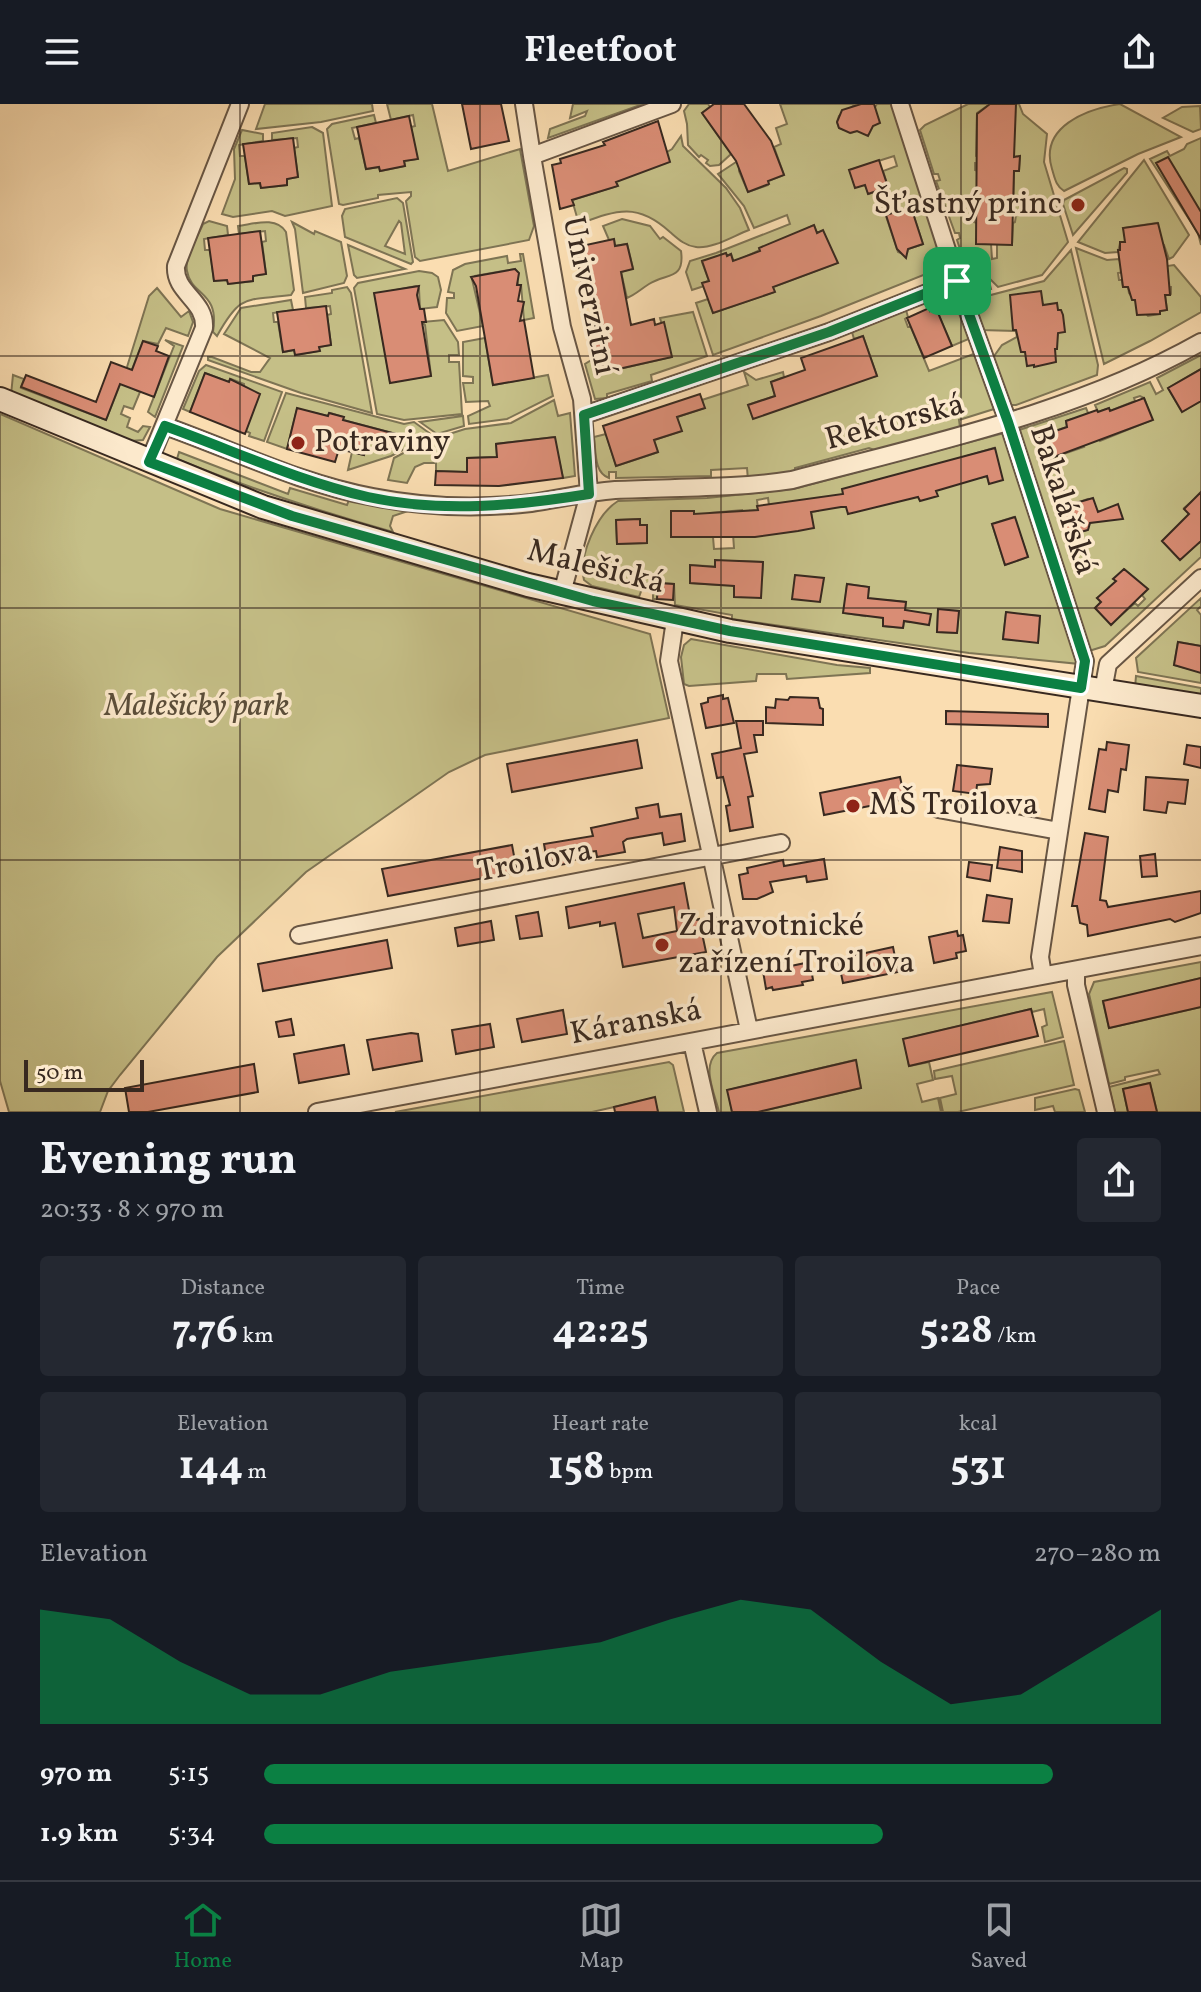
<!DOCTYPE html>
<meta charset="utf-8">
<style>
:root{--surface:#171b24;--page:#242831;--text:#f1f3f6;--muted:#9ea1a6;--line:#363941;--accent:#0b8043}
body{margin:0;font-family:Vollkorn,serif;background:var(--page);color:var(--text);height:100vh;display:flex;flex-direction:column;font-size:30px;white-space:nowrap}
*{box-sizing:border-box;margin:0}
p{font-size:26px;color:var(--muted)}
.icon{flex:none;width:44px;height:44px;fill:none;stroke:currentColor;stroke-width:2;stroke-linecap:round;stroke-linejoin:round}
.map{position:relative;height:1008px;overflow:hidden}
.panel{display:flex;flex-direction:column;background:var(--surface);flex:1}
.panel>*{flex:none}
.scale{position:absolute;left:24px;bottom:20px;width:120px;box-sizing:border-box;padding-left:8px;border:4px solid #382920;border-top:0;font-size:22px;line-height:28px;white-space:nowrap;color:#382920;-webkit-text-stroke:6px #fce9cc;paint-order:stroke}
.pin{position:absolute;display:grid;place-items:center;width:68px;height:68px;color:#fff;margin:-34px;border-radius:16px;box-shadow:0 4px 12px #0006}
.round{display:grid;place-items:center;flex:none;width:84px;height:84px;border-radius:8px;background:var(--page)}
.head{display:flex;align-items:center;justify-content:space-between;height:136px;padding:0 40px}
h1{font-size:44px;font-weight:700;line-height:60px}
.figures{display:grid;grid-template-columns:repeat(3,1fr);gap:12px;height:136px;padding:8px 40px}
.figures div{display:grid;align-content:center;border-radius:8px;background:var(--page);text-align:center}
.figures b{font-size:40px;font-weight:700}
.figures small{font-size:22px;font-weight:400}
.figures p{font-size:22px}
.chart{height:224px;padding:16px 40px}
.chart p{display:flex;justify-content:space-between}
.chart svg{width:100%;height:144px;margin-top:8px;fill:var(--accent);opacity:.7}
ul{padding:0 40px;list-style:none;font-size:26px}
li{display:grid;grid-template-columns:128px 96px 1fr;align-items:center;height:60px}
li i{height:20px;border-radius:10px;background:var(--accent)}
header{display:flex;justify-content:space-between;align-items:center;height:104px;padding:0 40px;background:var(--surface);font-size:36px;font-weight:700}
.menu{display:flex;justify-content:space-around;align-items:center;height:112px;border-top:2px solid var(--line);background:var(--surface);font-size:22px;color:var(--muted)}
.menu a{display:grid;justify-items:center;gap:4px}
.menu .active{color:var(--accent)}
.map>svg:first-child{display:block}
.green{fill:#c5bf87;stroke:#7e7454;stroke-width:2;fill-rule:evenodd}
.building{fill:#d98d75;stroke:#382920;stroke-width:2;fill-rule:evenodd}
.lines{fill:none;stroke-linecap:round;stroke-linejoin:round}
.street-casing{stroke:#685644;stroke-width:20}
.secondary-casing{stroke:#382920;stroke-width:26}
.street{stroke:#fce9cc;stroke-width:16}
.secondary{stroke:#fce9cc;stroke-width:22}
.route-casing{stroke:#fff;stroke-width:16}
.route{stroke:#0b8043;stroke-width:10}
.grid{fill:none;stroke:#382920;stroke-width:2;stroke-opacity:0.55}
.poi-dot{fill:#8f2418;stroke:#fce9cc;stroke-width:3}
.labels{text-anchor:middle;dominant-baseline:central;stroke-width:7;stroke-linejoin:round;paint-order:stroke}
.poi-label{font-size:32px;fill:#382920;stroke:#fce9cc;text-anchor:start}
.street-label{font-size:32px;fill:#382920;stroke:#fce9cc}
.park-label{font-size:32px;font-style:italic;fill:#5b4e3a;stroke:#fce9cc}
</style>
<header><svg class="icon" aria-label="menu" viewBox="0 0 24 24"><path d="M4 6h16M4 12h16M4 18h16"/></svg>Fleetfoot<svg class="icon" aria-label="share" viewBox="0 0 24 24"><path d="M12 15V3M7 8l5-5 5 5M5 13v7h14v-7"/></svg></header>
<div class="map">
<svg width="1201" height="1008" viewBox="0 0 1201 1008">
<rect width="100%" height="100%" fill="#faddb1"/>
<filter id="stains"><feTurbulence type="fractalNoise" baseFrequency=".0025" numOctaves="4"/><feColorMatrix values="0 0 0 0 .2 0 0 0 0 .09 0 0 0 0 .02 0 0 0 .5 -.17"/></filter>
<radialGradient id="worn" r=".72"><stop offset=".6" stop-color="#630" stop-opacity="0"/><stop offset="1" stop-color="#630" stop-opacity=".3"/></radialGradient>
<path class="green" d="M265,0H372L373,7L321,18L256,25Z
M387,0H432L448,67L520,45L534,122L529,136L420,157L415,153L406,97L411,92V88L378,91V94L343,101L339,100L327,25L332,20L374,11L376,19L352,24L355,35L359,34L366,65L379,63L380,67L405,62L404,57L417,55L411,23L415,22L413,11L391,16Z
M573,0H643L548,34L550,25L585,12L587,7L570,14Z
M689,0H708L710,3L702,9L731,50L719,61L710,62L706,59L708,56L701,51L699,53L688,41L687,20L684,7Z
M780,0H856L839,12L837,18L839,24L844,26L849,25L851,29L860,26L877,0H892L946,162L821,212L713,251L696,199L708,195L713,209L774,188L773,183L837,159L823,127L817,129L814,121L734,158L731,150L727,152L726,149L702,158L709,177L703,179L704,182L692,186L686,168L690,157L716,149L790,120L787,111L754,124L744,102L718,70L739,56V67L748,88L768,81V77L784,71L774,43L781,40L776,24L787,20ZM894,52L897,62L883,67L888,83L869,90L865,81L850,66ZM911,103L923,140L908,145L907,149L903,150L898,148L886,112Z
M968,0H990L977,9L976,52L978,53V59H975V66L978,67L977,110L974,111V118L977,119L991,140L992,155L997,154V140H1012L1013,119L1015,118L1016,111H1013L1014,67H1019L1020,52L1014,53V0H1019L1023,10L1047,30L1044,58L1068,138L1042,171L998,183L960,145L957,136L960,134L959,129H955L936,77L940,76L938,70H934L920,26L925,21Z
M1120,0L1181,33L1138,50L1064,87C1056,82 1055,75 1052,65C1039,23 1086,5 1120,0Z
M1200,2L1201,25L1193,28L1163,14L1182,3Z
M312,23L323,29L332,102L285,112L272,107L233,113L222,110L235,75L234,45L242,26L263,30V37L239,41L240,52H245L249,80L260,79L261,84L287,81V75L298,73L294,44L298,43L297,34L272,36V29Z
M681,32L683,42L726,84L740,104L749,126C733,132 713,145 696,143C685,142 677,134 670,128C637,98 617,106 579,120L572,96L617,82L616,78L672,45Z
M1201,34V141L1198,129L1150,55L1167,47L1170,52L1184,45L1187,40Z
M1144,56L1189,131L1173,153L1169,155L1164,141H1161L1157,119L1123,124L1128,137L1120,139L1118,148L1105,149L1078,138Z
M1124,64L1127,65V69L1073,131L1063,100L1064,96Z
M397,94L403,99L413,158L411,160L345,133L342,112L345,105ZM399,117L401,119L405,150L385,142Z
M622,115L650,122L660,135L663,133L681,147C685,176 667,169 649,180C641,185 635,191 627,194L621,168L633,164L627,140L615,142L614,136H609L603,122Z
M209,117L227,122L228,131L204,135L205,146H210L214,177L227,176L229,180L253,177V172L266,170L262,138L266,137L265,127L239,130L238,122C254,120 276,112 286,128L294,186L291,191C245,197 241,189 217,232L213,228C220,187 191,192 187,167C184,154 198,132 203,120Z
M292,118L314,130L315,127L341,138L347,172L344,179L303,189L295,125Z
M348,141L405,165L357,174L354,171Z
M953,143L990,181L991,185L966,191Z
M1076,144L1107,156L1119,155L1124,168L1118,169L1119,176H1122L1123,183H1128L1129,189L1148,212L1160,210V207L1167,206L1165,191L1171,190V183H1167V162L1174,161L1201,193V208L1150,237L1104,260Z
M1071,146L1098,261L1097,271L1016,301H1008L992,255L1002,241L1017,233L1016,227L981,226L968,197L1044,177Z
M520,150H523L534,214L524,216L521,181H518L515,165L475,172L472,175L483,222L457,227L446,209L447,194H454V189L448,188L453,166L465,160L507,152L508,159L521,157Z
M419,167L432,169L438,173L441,186L437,203L420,205L419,185L416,182L375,190L390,278L431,272L425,221L422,218L444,216L458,238L459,251H449V258H459L462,310L404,316L377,310L354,184L358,179Z
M347,183L351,189L372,309L301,289L208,256V253H212L251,268H260L270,254L224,230L241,204L291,196L293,206L273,209L274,218H278L283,248L294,246L296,251L319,247V243L331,241L327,211L331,210L330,202L306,204L305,193L332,189V186Z
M157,184L181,213L189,207L193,218L188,232L166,224L158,240L143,237L126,281L140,288L133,305L124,302L121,310L130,314L127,323L138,328L143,322L150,323L143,336L130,337L11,291L13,271L24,275L21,284L106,316L127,263L149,192Z
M943,191L949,204L960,201L971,234L952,242L932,195Z
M906,206L908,213L905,215L908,223H911L929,267L976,249L994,305L959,316L960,323L877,347L869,344L795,364V369L748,376L747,364L711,366V372L616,374V368H609V374C594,369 596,348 594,333L606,330L616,362L658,348L654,336L681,327L677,313L704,304L702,296L748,281L744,268L756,276L783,268L784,273L771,278L775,292L748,301L877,272L863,232L854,235L852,228Z
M693,208L707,252L651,271L652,277L607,290V294L595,295L585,260L593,255L595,263L603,261L606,268L671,253L660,214Z
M485,234L493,281L548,271L553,292L507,315L469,320L468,312L490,302L488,297L466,298L463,279H473V273L463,272V238Z
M165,236L183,242L155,313L148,308L174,242Z
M1201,251V265L1168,284L1182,308L1201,296V397L1197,393L1184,404L1189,410L1162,437L1180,455L1201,437V453L1105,542L1089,547L1019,326L1086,304L1100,337L1152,316L1144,294L1140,292L1134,294L1135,297L1110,307L1109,304L1098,308L1095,301L1150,278L1156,290L1163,286L1157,274ZM1072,315L1084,343L1046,356L1039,338L1034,339L1031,330L1036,325L1040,326L1042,331L1067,323L1066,317ZM1088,395L1097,408L1101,407L1102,412L1090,418L1087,426L1065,433L1056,406ZM1124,465L1148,485L1142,491L1145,495L1138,502L1135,499L1111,520L1095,504L1101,498L1097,494L1120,481L1114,475Z
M206,261L282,288L264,337L249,332L250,329L246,327L244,280L231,275L229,278L205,269L190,308L183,305L199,267Z
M286,289L404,320L414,318L432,331L391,352L348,366L352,348L364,351L368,337L392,343L396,330L343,316V313L330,309L328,312L297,305L287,345L267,338Z
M554,296L558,312L570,309L575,372L563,374L554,333L496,340L497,353L467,354V368L436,367V359H424L415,363L407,379L388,376L394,354L424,338L465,325L511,319Z
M0,310L220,405L650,530L669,614L485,651L449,668L306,768L217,853L120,971L108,987L100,1008H9L0,977Z
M463,312L464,322L437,330L420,318Z
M1004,329L1080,560L969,549L732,515V511L675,501L674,480L658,479L657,495H653V479H644L639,493L592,482L584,476C578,452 597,410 618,397L707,394L793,385ZM994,344L989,379L987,372L980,374L953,356ZM768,394L769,401H818V407L811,408L813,424L759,414L757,396ZM742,406V411H749L750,406L752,428L733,430L734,444L714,445L711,409ZM1014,413L1028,453L1005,461L992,420ZM640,415V421H647V439L617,440L616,416ZM737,457L763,458L762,474H753L748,493H735ZM690,461L722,463L721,481L690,479ZM847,480L869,483L865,512L844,509ZM885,496L906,498L905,506L910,507L909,518L904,517L903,524L883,522ZM938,506L959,507L957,529L937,528ZM1006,509L1040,512L1038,538L1003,535Z
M179,348L288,390L290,384L347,401L349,396L408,407L393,412L390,422L393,428C319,407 248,384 177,355Z
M1201,494V502L1197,506L1201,511V542L1178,538L1174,561L1201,568V579L1138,568L1136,554Z
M691,535L837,561L870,564V569L787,575L786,570H757L756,577L689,582L684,580L681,553L684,541Z
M1136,572L1201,584V594L1135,584Z
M1201,858V874L1103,898L1109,924L1201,903V1008H1157L1150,979L1123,985L1128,1008H1115L1109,983L1160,970L1158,966L1125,973V976L1109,980L1089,890L1094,878Z
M1052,888L1063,933L1045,938L1042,923L1047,921L1044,905L1032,908L1031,905L904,935L909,962L929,958L933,976L917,980L922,998L938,994L941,1008H758L861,984L855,956L728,986L732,1008H719C715,990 701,962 717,949Z
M1064,937L1074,981L958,1008H943L940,994L956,990L952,972L935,975L934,967Z
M669,958L673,961L684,1008H658L654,994L592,1008H395Z
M1075,985L1079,986L1085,1008H1055L1053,1002L1035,1006V994Z"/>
<path class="building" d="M462,0H501L509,37L471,45Z
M714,0H744L771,37L784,71L768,77L769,80L748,88L736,57L702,9Z
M861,0H874L880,19L873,22L868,32L857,27L850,29L839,24L837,18L842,6Z
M990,0H1016L1014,53L1020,52L1019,67H1014L1012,141L976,140L977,10Z
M409,12L418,55L404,57L405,62L380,67L379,63L366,65L357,23Z
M658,17L670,58L616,78L618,82L572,96L574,101L560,105L552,61L561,59L560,55L605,41L603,38Z
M293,34L298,73L287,75V81L261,84L260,79L249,80L243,40Z
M1168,53L1201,108V135L1156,59Z
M879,56L888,83L868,90L865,81L855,84L849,66Z
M911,103L923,140L908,145L906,154L897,145L886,111Z
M1158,119L1167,155L1170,191H1165L1167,206L1160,207V210L1137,211L1135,196H1132L1128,183H1123L1118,146H1120V138H1125L1123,124Z
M814,121L817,129L823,126L838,159L773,183L775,188L713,209L702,179L709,177L702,157L726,149L727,152L731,150L733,157L760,147L759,144Z
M260,127L266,170L253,172V177L228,180L227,176L214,177L208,134Z
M614,135L615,142L627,140L633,165L621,168L631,221L654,215L655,221L664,218L672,253L605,268L603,261L595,263L593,255L589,235L597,233L591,201L586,202L576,147L586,145V141Z
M515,165L519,169L517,181H521L518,197L524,198L520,217L524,216L534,274L493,281L476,182L471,173Z
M419,182L417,191L420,205H424L426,218H422L431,272L390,279L374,189Z
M1041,187L1043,201L1057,199L1058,206H1061L1063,211L1065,228L1058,229L1057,245H1055L1056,258L1034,263V261L1027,262L1025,248H1021L1016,226H1013L1010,191Z
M326,202L331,241L319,243L320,247L295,251L294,246L283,248L277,208Z
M929,204L930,207L936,204L952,242L924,254L907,214Z
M863,232L877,272L753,315L748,301L775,292L771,278L805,266L801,254Z
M143,237L158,242L156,247L169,252L154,293L120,280L106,316L21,283L26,271L96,298L111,258L132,266Z
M1201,265V297L1182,308L1168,284Z
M205,269L229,278L230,275L260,290L245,330L190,308Z
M700,290L705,304L677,313L682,327L654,336L658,348L616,362L603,322Z
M1144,294L1153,316L1046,356L1038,333L1067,323L1066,317L1097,306L1098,308L1109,304L1110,307Z
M297,304L328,312L329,309L344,313L343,316L396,330L392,344L368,337L364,351L339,345L335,358L287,345Z
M555,333L563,374L499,382L435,381L436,367L467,368V354L497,353L496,340Z
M995,344L1003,376L989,380L987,372L936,387L938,392L920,397L918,393L848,410L846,403H841L811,408L814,424L798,427L755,433H671V407H694V410L758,406L757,402L843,390L842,385Z
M1062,381L1069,401L1093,394L1098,408L1118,400L1123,415L1090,419L1088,426L1077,429L1078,432L1069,435L1068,432L1065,433L1049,385Z
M1201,388V437L1180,456L1162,437L1189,410L1184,405Z
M1015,413L1028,453L1005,461L992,420Z
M640,415V421H647V439L617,440L616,416Z
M715,456L763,458L761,494L734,493V482L690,479V461L715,463Z
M1124,465L1148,485L1111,521L1095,504L1101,498L1097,494L1116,477L1113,475Z
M795,471L824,474L820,498L792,495Z
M658,479L674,480L673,496L657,495Z
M847,480L869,483L868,494L906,498L905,506L931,510L929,521L904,517L903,524L883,522V514L843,509Z
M938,505L959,507L957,529L937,528Z
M1006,508L1040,512L1038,539L1003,535Z
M1178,538L1201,542V569L1174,561Z
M723,591V595L728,594L734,619L706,624L701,600L708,598V594Z
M790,593L818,594L820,604L823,605V621L766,619V603L775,604L776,595L788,596Z
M946,607L1048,610V623L946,620Z
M736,617H763V631H754L757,648L744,650L753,692L748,693L753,723L730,727L726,702L730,701L723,673L717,674L712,650L741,644Z
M637,636L642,664L512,688L507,660Z
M1107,638L1129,641L1126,666L1121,665L1118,688L1108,686L1105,708L1089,705L1099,645L1106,646Z
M1187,641L1201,643V664L1184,660Z
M957,661L992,665L990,680L977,681L976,690L953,687Z
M900,673L905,695L824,711L820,689Z
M1146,673L1188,676L1185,700L1168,698L1166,709L1144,706Z
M658,700L660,713L681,710L685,737L664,741L662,729L627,735L623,738L625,748L597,753L596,747L570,750L571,759L548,763L544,740L593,732L591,724L638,714L636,704Z
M1085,729L1108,733L1100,796L1106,797L1108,803L1201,787V809L1175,818L1170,815L1088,832L1087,821L1080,819L1077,802H1072Z
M512,741L517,768L388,792L382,765Z
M1000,743L1022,747V768L997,764Z
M1155,750L1157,772L1142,773L1140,752Z
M824,755L827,775L807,778L806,772L770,778L773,788L757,795H743L739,771L748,769L747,764L783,756L784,762Z
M969,758L992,761L990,777L967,773Z
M684,779L691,817L699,815L706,848L623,863L615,819L600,822V818L569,824L566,803ZM674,803L677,827L643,834L638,810Z
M987,791L1012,795L1009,819L983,817Z
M538,808L542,832L520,835L516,812Z
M491,817L494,836L458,842L455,824Z
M957,827L958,832L963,831L966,847L956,849L957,854L934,859L929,833Z
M387,836L392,864L263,887L258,860Z
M893,843L898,868L843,879L838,855Z
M785,857L786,863L810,858L813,876L802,878L803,881L773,886L772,883L766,885L763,867L774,865L773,861Z
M1201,874V903L1109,924L1103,897Z
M1031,905L1038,932L909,962L903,935Z
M563,906L567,930L522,938L517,915Z
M291,915L294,931L279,933L276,918Z
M490,920L494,943L456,950L452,926Z
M411,929L418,930L422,957L373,966L367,936Z
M344,941L349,970L299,979L294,950Z
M856,956L861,984L758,1008H732L727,986Z
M254,960L258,988L148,1008H129L125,984Z
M1150,979L1157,1008H1128L1123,985Z
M655,993L658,1008H615L614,1003Z"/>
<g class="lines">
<g class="street-casing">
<path id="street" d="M524,0L532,52
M900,0L957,177L1008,318L1085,557L1040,853L1043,871
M584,311L829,228L957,177
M165,322C233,346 301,380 373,393C424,403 478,405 531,399C559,395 587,388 615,386C675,383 733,385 792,376C931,339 1075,309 1201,238
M149,358L204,224C206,196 174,189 176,162L240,0
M562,489L589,390L582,295L562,223L532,52L672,0
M675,516L669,557L749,926
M1103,587L1108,560L1201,474
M938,705L1059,727
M299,831L781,739
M1076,866V881L1106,1008
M692,938L708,1008
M317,1008L1201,842"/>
</g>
<g class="secondary-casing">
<path id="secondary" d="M0,295L263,403L528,481L730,527L1201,602"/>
</g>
<use href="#street" class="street"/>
<use href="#secondary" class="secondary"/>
</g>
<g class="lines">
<g class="route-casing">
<path id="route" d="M957,177L1008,318L1085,557L1081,584L730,527L593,497L292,412L149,358L165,322C232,346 298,377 368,393C441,409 516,402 589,390L584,311L829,228Z"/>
</g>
<use href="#route" class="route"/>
</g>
<path class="grid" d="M240,0V1008M480,0V1008M721,0V1008M961,0V1008M0,252H1201M0,504H1201M0,756H1201"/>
<g class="poi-dot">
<circle cx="1078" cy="101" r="8"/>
<circle cx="298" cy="339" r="8"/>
<circle cx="853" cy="702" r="8"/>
<circle cx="662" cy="841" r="8"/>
</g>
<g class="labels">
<g class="poi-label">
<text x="1062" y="101" text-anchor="end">Šťastný princ</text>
<text x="314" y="339">Potraviny</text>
<text x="869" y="702">MŠ Troilova</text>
<text x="678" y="823">Zdravotnické<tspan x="678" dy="37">zařízení Troilova</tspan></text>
</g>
<g class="street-label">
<text transform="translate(588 192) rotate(78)">Univerzitní</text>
<text transform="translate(895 319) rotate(-15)">Rektorská</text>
<text transform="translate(1062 396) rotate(72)">Bakalářská</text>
<text transform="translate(596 464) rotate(14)">Malešická</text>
<text transform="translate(535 758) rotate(-11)">Troilova</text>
<text transform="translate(636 919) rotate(-11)">Káranská</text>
</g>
<g class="park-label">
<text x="197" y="603">Malešický park</text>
</g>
</g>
<rect width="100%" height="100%" filter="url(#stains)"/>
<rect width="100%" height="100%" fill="url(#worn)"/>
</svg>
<div class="scale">50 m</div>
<div class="pin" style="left:957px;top:177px;background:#1e9e55"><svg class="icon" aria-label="arrive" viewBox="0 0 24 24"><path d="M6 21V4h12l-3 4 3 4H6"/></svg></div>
</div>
<section class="panel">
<div class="head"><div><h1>Evening run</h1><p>20:33 · 8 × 970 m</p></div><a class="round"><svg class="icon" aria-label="share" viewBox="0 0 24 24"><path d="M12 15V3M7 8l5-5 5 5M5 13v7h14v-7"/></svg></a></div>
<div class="figures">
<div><p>Distance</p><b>7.76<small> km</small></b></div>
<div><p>Time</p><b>42:25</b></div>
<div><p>Pace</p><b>5:28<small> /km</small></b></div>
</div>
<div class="figures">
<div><p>Elevation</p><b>144<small> m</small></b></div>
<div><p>Heart rate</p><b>158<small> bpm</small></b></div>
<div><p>kcal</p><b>531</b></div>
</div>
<div class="chart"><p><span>Elevation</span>270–280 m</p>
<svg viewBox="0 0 160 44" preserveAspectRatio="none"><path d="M0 44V9L10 12L20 25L30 35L40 35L50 28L60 25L70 22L80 19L90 12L100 6L110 9L120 25L130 38L140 35L150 22L160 9V44z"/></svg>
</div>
<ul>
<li><b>970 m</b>5:15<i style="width:88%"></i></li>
<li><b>1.9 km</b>5:34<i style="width:69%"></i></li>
</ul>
</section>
<nav class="menu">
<a class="active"><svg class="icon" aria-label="home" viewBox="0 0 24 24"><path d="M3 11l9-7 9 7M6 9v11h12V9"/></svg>Home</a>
<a><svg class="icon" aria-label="map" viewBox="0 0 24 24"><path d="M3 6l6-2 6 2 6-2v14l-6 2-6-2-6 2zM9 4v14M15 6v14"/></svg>Map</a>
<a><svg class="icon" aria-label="saved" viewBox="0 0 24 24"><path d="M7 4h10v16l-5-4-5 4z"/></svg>Saved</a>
</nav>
